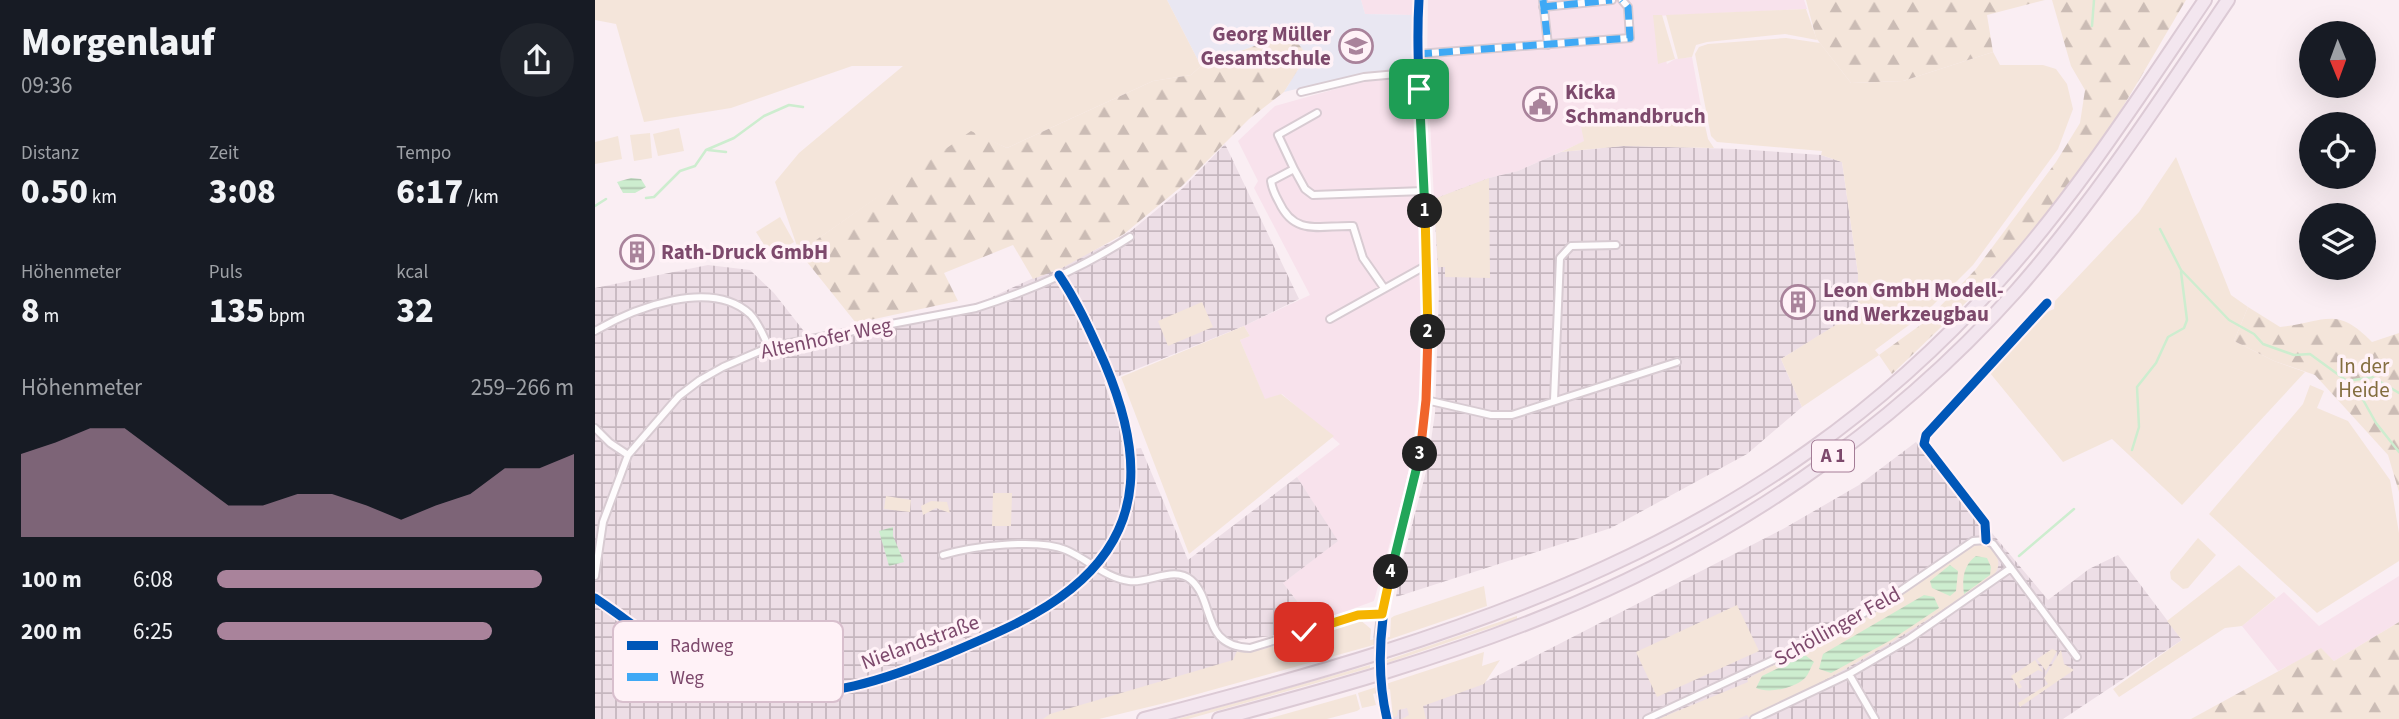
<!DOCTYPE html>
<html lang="de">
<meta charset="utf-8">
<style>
:root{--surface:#171b24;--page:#20242c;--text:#f1f3f6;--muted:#9ea1a6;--accent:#a9839b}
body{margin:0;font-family:"Source Sans 3",sans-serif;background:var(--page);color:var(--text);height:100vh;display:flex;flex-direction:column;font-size:26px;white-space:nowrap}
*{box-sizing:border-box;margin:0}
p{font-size:23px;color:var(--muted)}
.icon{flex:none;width:38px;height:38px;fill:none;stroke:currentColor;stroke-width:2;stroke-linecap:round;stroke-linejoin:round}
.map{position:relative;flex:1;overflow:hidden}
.side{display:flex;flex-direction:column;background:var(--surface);width:595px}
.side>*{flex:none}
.needle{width:46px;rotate:179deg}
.tools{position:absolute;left:1704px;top:21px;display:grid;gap:14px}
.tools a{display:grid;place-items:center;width:77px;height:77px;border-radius:50%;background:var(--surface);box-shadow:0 7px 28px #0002;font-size:35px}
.pin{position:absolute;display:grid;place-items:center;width:60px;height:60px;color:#fff;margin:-30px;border-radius:14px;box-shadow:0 4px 10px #0006}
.km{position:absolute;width:35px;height:35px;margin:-18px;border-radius:50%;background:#222;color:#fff;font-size:19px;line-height:35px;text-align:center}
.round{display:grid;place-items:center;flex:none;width:74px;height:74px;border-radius:37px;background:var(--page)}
.overview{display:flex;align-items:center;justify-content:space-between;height:119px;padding:0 21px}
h1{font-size:38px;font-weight:800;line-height:52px}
.metrics{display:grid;grid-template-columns:repeat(3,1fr);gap:10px;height:119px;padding:7px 21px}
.metrics div{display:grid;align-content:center}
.metrics b{font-size:35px;font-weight:800}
.metrics small{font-size:19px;font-weight:400}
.metrics p{font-size:19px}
.chart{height:196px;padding:14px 21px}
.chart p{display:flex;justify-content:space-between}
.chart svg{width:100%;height:126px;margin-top:7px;fill:var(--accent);opacity:.7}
ul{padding:0 21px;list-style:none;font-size:23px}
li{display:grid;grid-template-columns:112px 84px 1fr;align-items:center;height:52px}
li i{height:18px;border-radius:9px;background:var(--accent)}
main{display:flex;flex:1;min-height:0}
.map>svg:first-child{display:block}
.residential{fill:#f8e2ec}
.industrial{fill:url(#industrial-grid)}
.education{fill:#e9e7f2}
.green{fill:#f4e5da}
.forest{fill:url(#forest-firs)}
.water{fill:url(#water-rules)}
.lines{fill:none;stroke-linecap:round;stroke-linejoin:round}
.stream{stroke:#cdedcf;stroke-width:2.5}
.minor-casing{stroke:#d8cbd2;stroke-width:10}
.tertiary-casing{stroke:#d8cbd2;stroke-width:11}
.motorway-casing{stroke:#dccad5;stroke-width:16}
.minor{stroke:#fefcfd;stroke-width:6}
.tertiary{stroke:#fefcfd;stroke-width:8}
.motorway{stroke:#f3e6ef;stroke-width:12}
.tertiary-bridge-casing{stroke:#d8cbd2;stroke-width:11;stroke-linecap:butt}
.tertiary-bridge{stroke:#fefcfd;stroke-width:8}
.quiet{stroke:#3fa9f5;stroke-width:7;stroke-dasharray:14 7;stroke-linecap:butt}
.cycleway-casing{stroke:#fff2f7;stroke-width:13}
.cycleway{stroke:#0057b8;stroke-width:9}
.split-1-casing{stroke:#fff;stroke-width:14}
.split-2-casing{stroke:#fff;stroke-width:14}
.split-3-casing{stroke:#fff;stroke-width:14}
.split-4-casing{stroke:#fff;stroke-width:14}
.split-5-casing{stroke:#fff;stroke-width:14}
.split-1{stroke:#22a559;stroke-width:9}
.split-2{stroke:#f5b400;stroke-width:9}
.split-3{stroke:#f0652b;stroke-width:9}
.split-4{stroke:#22a559;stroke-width:9}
.split-5{stroke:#f5b400;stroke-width:9}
.labels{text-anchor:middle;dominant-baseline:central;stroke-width:7;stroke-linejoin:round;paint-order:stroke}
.shield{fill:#fff2f7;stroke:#a47c96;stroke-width:2}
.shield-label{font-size:19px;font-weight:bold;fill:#7d496c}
.poi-label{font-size:21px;font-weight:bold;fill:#7d496c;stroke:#fff2f7;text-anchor:start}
.street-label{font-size:21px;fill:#7d496c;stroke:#fff2f7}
.park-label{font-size:21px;fill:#846e3f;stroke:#fff2f7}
.key{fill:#fff2f7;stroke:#d8bfcd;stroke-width:2}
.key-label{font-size:19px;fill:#7d496c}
</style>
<main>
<section class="side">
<div class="overview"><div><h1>Morgenlauf</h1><p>09:36</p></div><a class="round"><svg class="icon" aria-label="share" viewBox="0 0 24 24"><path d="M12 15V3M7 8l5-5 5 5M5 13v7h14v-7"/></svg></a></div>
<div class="metrics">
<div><p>Distanz</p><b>0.50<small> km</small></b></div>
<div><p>Zeit</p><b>3:08</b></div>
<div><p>Tempo</p><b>6:17<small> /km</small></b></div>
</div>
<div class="metrics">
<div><p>Höhenmeter</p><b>8<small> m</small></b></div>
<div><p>Puls</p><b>135<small> bpm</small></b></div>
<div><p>kcal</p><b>32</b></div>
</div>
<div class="chart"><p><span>Höhenmeter</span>259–266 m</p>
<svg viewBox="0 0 160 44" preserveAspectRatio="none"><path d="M0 44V15L10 11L20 6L30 6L40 15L50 24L60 33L70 33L80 29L90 29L100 33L110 38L120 33L130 29L140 20L150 20L160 15V44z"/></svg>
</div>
<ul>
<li><b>100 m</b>6:08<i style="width:91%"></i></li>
<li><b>200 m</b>6:25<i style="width:77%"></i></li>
</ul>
</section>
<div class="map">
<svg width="1804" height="719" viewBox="0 0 1804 719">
<defs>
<pattern id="industrial-grid" width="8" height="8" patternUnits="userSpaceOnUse" patternTransform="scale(1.75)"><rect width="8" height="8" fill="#eddee6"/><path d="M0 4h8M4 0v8" fill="none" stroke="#c5b6be"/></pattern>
<pattern id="forest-firs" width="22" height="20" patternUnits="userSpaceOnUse" patternTransform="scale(1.75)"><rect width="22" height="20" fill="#f4e5da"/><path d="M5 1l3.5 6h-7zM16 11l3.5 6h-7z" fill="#cbbcb5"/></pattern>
<pattern id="water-rules" width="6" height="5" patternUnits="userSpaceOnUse" patternTransform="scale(1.75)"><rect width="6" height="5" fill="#cdedcf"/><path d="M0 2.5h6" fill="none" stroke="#acc2ac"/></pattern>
</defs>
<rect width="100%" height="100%" fill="#faeef3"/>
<path class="residential" d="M766,0H818L817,15L770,14Z
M833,0H1209L1212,9L1059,16L1072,64L1080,59L1097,57L1107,112L986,127L990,141L923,171L894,178L839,199L832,64Z
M818,77L826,202L827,326L825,386L815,469L779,601L719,623L688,583L742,541L702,477L745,444L687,394L670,400L645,340L655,336L649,326L715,295L659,188L663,181L643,141L680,106L769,81Z
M1804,576V622L1739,661L1726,649L1683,671L1647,626L1689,592L1724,626Z"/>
<path class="industrial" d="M630,144L704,299L649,326L509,382L526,430L529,450L546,448L593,560L702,477L743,541L688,583L719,623L676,636L643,640L647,660L455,719H0V288L113,265L155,270L179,293L215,339L384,303L530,236L588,188Z
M1028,146L1143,149L1226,155L1247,162L1263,274V312L1186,359L1207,407L1152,454L1016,528L801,597L805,570L832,468L840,413L844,292L839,199L894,178L923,171L966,152Z
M1321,442L1453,600L1494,569L1523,555L1587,640L1468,719H798L796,711L827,705L892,681L1188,529L1264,485Z"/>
<path class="education" d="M572,0H766L770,14L817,15V65L809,71L772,72L689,92L712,55L691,29L680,38L606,66Z"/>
<path class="green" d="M0,0H572L606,66L596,75L558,81L412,148L376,132L204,252L180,182L204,153L308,66H257L136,108L49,122L21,24L0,20Z
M1211,9L1222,40L1190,34L1112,42L1101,45L1097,57L1083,59L1071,15Z
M1058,15H1067L1080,59L1063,64Z
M1191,38L1225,43L1256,83L1308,81L1398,52L1405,65H1448L1461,69L1472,84L1478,109L1463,149L1378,265L1329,314L1280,350L1284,355L1207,407L1186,359L1263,311V274L1247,162L1226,155L1227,151L1122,142L1116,136L1100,54L1104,47L1113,44Z
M1107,112L1113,139L1119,148L1028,146L966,152L989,141L986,127Z
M84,128L89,151L63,156L58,134Z
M55,133L57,158L39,161L35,135Z
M23,136L27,159L0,164V142Z
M1581,157L1636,295L1653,307L1639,341L1679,361L1710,372L1587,505L1517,439L1468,462L1395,373L1447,314L1459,309L1460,301L1544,212Z
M894,178L895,278L850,277V267H843L839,199Z
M185,217L199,242L176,256L161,232Z
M607,302L618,327L573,346L563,321Z
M649,326L655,336L645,340L670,399L686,394L739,436L594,554L526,377Z
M1715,385L1729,391L1722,408L1753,421L1795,480L1804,533V561L1722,613L1614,514L1708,404Z
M398,493H417L416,526H397Z
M291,496L316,500L315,512L289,509Z
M336,501L352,502L355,513L341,508L328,515L326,506Z
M1603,538L1621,555L1593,588L1588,589L1576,579L1575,572Z
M1388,544C1402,550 1409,564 1398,576C1320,630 1241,678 1154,718L1152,715L1143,719H1063L1153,682L1152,679L1280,611L1379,545Z
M1644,565L1681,598L1647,626L1630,628L1524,697L1518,689L1587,640L1572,621Z
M889,586L892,606L775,646L574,702L504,719H448L455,714L638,660L642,651L669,649L764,619L776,629L775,640L795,637L796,618L799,616Z
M1142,605L1164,651L1062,697L1041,652Z
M922,616V619L792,663V660Z
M1457,649L1462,651L1451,671L1442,659Z
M1466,650L1469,664L1479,670L1425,707L1423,703L1453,684L1449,678Z
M889,652L887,666L905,660L889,684L828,706L831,719H807L814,715L812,708L803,710L802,716L798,717L795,689L778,694L781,705L767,708L763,693Z
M1440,660L1448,672L1443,670L1424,682L1427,687L1424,689L1416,676Z
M775,665V668L593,719H582Z
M761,694L765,709L762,711L732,719H672Z"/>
<path class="forest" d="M1211,0H1450L1392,15L1398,52L1308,81L1256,83L1221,38Z
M1457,0H1591C1551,67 1514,136 1466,197C1416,261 1356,318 1297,374L1284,355L1331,321L1381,269L1461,162L1485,123L1490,90L1476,66Z
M692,29L712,55L689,92L654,119L587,186L529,234L467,268L438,279L418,245L349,273L363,301L261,323L204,252L376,131L412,148L558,81L596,75L606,66L680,38Z
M1653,307L1685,327C1730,322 1741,305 1777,342L1804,333V492L1793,455L1720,375L1679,361L1639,341Z
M1804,622V719H1596L1726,648L1739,661Z"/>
<path class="water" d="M36,178L46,179L51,187L40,193H28L22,182Z
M298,527V536L309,562L294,566L284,531Z
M1381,556L1392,558L1396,567L1395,575L1369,594C1367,580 1368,565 1381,556Z
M1355,565L1363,571L1361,591L1355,596L1337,588L1335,581Z
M1329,595L1339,597L1344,608L1296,640L1236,673L1224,669L1228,654Z
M1210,655L1219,662C1216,666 1214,674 1210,678C1200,688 1174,694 1161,688L1167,676Z"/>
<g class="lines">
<path class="stream" d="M1497,26L1499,0
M113,150L131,152
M51,198L59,197L85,171L100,166L111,150L139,138L169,116L194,105L208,107
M0,206L11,199
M1565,229L1586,270L1634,320L1659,334L1668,344L1699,355L1715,354L1752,381L1762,389L1781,423L1804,452
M1753,381L1777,377L1804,393
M1537,450L1544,427L1542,387L1561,363L1573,337L1589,328L1592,320L1586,272
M1424,556L1479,509"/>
<g class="minor-casing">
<path id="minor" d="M948,0L953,45
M948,7L1017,0
M823,54L1035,38L1033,7L1027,0
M706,92L769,77L824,72
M699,169L683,135L722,113
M789,288L768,258L758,226C726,225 700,237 684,202C680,195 677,188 676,181L699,169L710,189L718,195L829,191
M735,319L832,265
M0,331C39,308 116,278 155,314C164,323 168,336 174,347
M831,400L896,415H917L1082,362
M959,400L965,258L976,246L1021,245
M0,428L15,443L33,455
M348,555C378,546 443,538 471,550C492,559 511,578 534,581C554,584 579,565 596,580C621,602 605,646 655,648L763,615L787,614
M0,576L8,522L33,455L84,396L105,380L128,367L174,347L381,308C434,291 489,267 535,237
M0,598C43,627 109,682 159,691C224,703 296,678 355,653C395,636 442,617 476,589C554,526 545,447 510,364C496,333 483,303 464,275
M1254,674L1280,719
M1052,719L1221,640L1289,602L1378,541L1391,540L1398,544L1482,657
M1159,719L1254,674L1314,639L1416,568"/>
</g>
<g class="tertiary-casing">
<path id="tertiary" d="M784,636C792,557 825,483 831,403C837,316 831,229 827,143C825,95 821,48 824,0
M786,692L792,719"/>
</g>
<g class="motorway-casing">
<path id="motorway" d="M549,719C878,634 1166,545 1401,284C1480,197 1544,97 1610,0
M624,719C736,689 847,658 955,614C1131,543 1294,433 1421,291C1500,201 1566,99 1633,0"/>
</g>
<use href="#minor" class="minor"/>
<use href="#tertiary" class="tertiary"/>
<use href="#motorway" class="motorway"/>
<g class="tertiary-bridge-casing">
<path id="tertiary-bridge" d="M784,636L786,692"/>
</g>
<use href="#tertiary-bridge" class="tertiary-bridge"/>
<path class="quiet" d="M948,0L953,45
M948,7L1017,0
M823,54L1035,38L1033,7L1027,0"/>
<g class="cycleway-casing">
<path id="cycleway" d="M1391,540L1390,523L1329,444L1331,435L1452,303
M0,598C43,627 109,682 159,691C224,703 296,678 355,653C395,636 442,617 476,589C554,526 545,447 510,364C496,333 483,303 464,275
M792,719C766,610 823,509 831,402C837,316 831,229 827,143C825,95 821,47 824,0"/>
</g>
<use href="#cycleway" class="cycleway"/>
</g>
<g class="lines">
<g class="split-1-casing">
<path id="split-1" d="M824,89L830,211"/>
</g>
<g class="split-2-casing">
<path id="split-2" d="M830,211L833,332"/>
</g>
<g class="split-3-casing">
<path id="split-3" d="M825,454L831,400L833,332"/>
</g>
<g class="split-4-casing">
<path id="split-4" d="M796,572L825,454"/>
</g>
<g class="split-5-casing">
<path id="split-5" d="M709,632L763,615L787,614L796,572"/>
</g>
<use href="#split-1" class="split-1"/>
<use href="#split-2" class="split-2"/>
<use href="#split-3" class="split-3"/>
<use href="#split-4" class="split-4"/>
<use href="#split-5" class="split-5"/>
</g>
<defs>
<g id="school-ring" transform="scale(1.75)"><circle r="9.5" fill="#fff2f7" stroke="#a9839b" stroke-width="1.5"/><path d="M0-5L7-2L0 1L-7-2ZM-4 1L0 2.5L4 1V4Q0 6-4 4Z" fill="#a9839b"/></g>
<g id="civic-ring" transform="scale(1.75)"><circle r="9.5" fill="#fff2f7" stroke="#a9839b" stroke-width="1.5"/><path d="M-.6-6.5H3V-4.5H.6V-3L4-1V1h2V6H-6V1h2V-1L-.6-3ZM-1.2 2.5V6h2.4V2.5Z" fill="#a9839b"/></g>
<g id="building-ring" transform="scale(1.75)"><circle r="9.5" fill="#fff2f7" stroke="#a9839b" stroke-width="1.5"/><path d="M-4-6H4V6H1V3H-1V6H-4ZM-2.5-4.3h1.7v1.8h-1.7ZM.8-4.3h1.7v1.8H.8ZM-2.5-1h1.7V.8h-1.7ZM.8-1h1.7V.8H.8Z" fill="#a9839b"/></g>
</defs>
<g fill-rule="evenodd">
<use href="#school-ring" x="761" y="46"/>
<use href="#civic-ring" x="945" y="104"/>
<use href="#building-ring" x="42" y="252"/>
<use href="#building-ring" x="1203" y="302"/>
</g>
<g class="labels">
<rect class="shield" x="1217" y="440.5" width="42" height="31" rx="5"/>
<g class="shield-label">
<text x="1238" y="456">A 1</text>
</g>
<g class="poi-label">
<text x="736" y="34" text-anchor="end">Georg Müller<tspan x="736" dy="24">Gesamtschule</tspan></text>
<text x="970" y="92">Kicka<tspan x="970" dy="24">Schmandbruch</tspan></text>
<text x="66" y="252">Rath-Druck GmbH</text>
<text x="1228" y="290">Leon GmbH Modell-<tspan x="1228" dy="24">und Werkzeugbau</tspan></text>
</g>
<g class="street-label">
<text transform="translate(231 338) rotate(-12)">Altenhofer Weg</text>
<text transform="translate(1242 626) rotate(-29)">Schöllinger Feld</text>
<text transform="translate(325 642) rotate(-20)">Nielandstraße</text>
</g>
<g class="park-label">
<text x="1769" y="366">In der<tspan x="1769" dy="24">Heide</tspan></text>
</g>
</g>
<rect x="18" y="621" width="230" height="81" rx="10" class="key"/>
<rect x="32" y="641" width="31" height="9" fill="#0057b8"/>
<rect x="32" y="673" width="31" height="8" fill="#3fa9f5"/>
<g class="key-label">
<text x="75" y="652">Radweg</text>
<text x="75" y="684">Weg</text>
</g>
</svg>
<div class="tools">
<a><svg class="needle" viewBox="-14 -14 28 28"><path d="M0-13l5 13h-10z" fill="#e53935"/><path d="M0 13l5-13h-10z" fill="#9ea1a6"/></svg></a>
<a><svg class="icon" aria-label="locate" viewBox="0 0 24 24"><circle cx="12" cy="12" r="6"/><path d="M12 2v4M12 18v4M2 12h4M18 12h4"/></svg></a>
<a><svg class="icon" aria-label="layers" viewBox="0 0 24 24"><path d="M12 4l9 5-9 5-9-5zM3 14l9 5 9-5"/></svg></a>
</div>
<div class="pin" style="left:824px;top:89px;background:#1e9e55"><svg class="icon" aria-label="arrive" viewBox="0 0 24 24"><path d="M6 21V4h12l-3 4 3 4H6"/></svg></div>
<div class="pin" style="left:709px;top:632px;background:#d93025"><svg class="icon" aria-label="check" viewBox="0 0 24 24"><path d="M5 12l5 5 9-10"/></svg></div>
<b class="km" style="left:830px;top:211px">1</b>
<b class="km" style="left:833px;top:332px">2</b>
<b class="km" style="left:825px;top:454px">3</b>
<b class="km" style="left:796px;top:572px">4</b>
</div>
</main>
